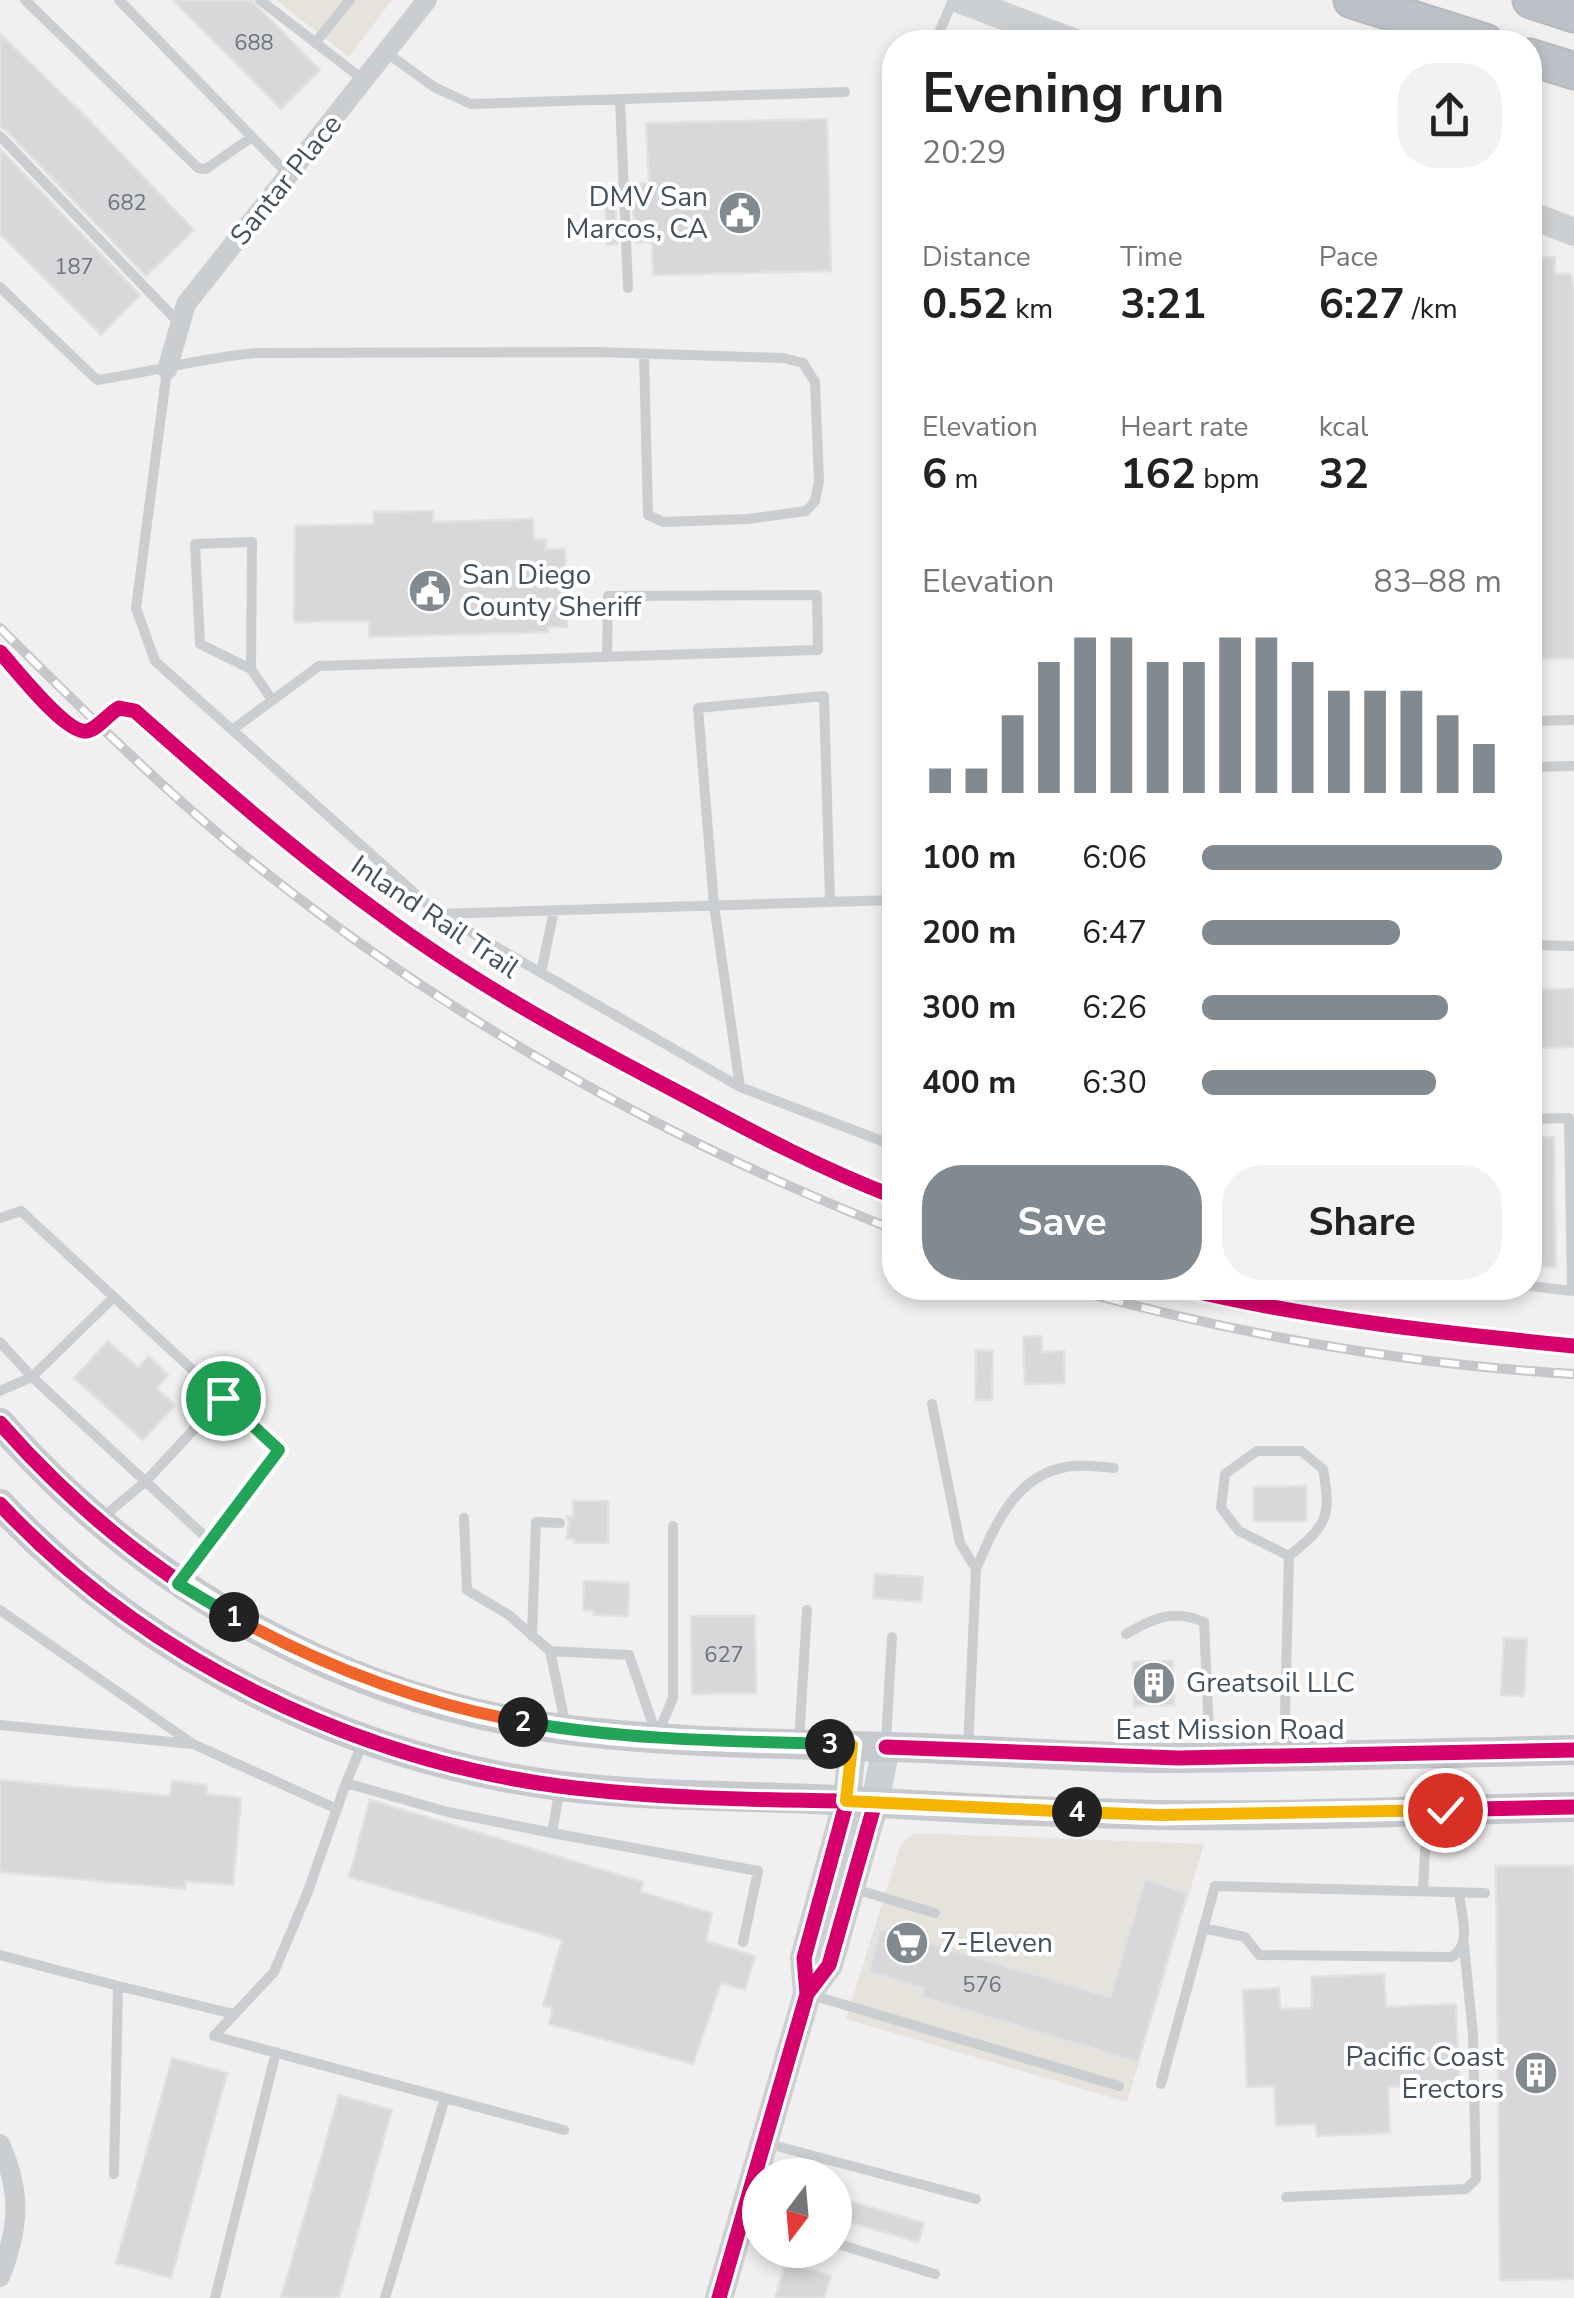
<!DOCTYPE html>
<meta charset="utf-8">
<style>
:root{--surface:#fff;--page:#f2f2f2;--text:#222;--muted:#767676;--accent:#818991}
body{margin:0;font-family:"Nunito Sans",sans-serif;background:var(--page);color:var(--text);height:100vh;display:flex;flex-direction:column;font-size:38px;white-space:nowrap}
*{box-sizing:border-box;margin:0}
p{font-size:32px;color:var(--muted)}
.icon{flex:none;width:55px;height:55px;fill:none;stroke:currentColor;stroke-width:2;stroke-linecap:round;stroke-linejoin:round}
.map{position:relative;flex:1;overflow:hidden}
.drawer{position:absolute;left:882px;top:30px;width:660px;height:1270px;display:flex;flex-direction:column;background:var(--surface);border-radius:40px;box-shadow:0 5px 15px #0003}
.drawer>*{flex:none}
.needle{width:65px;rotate:196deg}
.tools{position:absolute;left:742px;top:2158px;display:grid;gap:20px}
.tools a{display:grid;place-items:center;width:110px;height:110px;border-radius:50%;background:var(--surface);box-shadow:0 5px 15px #0003;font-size:50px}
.pin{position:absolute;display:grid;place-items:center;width:85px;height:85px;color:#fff;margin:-42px;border:5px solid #fff;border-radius:50%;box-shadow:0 2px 10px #0007}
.km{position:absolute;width:50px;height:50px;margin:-25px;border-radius:50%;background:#222;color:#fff;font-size:28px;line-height:50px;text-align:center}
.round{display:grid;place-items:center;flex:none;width:105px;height:105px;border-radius:40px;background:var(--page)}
.headline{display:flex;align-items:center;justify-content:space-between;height:170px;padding:0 40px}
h1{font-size:55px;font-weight:700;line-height:75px}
.figures{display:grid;grid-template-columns:repeat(3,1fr);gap:15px;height:170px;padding:10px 40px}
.figures div{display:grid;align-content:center}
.figures b{font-size:42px;font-weight:700}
.figures small{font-size:28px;font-weight:400}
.figures p{font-size:28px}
.chart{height:280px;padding:20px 40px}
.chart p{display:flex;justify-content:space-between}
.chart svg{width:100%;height:180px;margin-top:10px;stroke:var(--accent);stroke-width:6}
.primary-button{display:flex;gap:20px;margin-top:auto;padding:20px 40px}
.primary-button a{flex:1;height:115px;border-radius:40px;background:var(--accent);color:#fff;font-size:40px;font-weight:700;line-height:115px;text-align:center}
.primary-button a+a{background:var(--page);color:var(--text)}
ul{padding:0 40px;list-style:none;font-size:32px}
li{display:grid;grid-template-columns:160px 120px 1fr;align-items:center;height:75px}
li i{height:25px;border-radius:12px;background:var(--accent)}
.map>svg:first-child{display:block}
.commercial{fill:#e6e3dc}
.building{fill:#d8d7d9;stroke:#e2e1e2;stroke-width:2.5}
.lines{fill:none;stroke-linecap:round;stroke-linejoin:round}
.motorway-casing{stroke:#b4b9c0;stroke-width:39}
.service{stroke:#cbced1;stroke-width:10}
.minor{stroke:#cbced1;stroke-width:20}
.secondary{stroke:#ccd0d3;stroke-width:28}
.primary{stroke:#c6cacf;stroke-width:30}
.motorway{stroke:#bbc1c7;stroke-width:35}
.rail-casing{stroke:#c5c7ca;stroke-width:10}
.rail{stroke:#fff;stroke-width:6;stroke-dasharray:19;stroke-linecap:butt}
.cycleway-casing{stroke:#fff;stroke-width:21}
.cycleway{stroke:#d6006c;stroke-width:15}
.split-1-casing{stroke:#fff;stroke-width:20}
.split-2-casing{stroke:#fff;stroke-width:20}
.split-3-casing{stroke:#fff;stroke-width:20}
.split-4-casing{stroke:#fff;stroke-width:20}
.split-5-casing{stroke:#fff;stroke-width:20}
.split-1{stroke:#22a559;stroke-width:12}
.split-2{stroke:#f0652b;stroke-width:12}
.split-3{stroke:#22a559;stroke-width:12}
.split-4{stroke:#f5b400;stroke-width:12}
.split-5{stroke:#f5b400;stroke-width:12}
.labels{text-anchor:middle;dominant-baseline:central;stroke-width:8;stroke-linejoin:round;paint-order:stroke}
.number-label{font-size:22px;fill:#6b757e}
.street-label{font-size:28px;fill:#45525e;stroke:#fff}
.poi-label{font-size:28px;fill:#45525e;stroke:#fff;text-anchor:start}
</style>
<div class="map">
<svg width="1574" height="2298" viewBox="0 0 1574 2298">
<rect width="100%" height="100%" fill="#f1efef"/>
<path class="commercial" d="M276,0H392L349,57Z
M915,1833L1204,1844L1127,2102L846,2019L901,1844Z"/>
<path class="building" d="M173,0H251L320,70L281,109Z
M0,34L88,119L194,230L146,276L6,130L0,127Z
M827,119L831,271L653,275L652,242L635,243L632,184L649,183L646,123Z
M0,149L140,295L101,335L0,234Z
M604,185H615L617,244L607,245Z
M1555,257V274H1571L1574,292V658L1530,659V498H1536L1533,388H1530V258Z
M433,511V522L533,519L534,539H546V549H565L567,627H548L549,632L369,637V621L294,622L295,526L374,524V512Z
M1574,989V1047L1530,1048V990Z
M1530,1137H1554L1556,1267H1530Z
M1041,1336L1042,1352L1064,1351L1065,1383L1025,1384L1023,1337Z
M108,1341L138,1368L149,1356L168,1375L156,1388L175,1405L143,1440L74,1378Z
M976,1350L993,1351L992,1400H975Z
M1306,1486V1521H1254V1487Z
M573,1501H608V1543H574V1539H566L569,1522L566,1516L573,1517Z
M875,1574L923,1577L921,1602L873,1598Z
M584,1581L629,1583L628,1616L594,1615V1610H583Z
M691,1616H755L756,1693L692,1694Z
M1504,1638L1527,1639L1524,1696L1501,1695Z
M1173,1661L1174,1705L1134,1706L1133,1662Z
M0,1780L170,1796L172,1781L207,1785V1794L241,1798L233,1885L185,1881V1889L0,1872Z
M370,1800L643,1882L641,1892L712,1913L706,1941L755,1956L745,1990L721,1983L693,2064L549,2024L553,2008L543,2005L562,1940L349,1877Z
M1496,1866H1574V2279L1500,2280Z
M1145,1879L1187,1893L1138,2062L922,1997L924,1988L869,1972L880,1929L1110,1997Z
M1384,1974L1386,2007L1456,2004L1459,2084L1388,2087L1390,2133L1317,2136L1316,2124L1276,2126L1274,2086L1247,2087L1243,1990L1279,1988L1280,2009L1312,2008L1311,1977Z
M172,2058L227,2073L171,2278L116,2263Z
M339,2095L392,2110L339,2298H281Z
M835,2197L924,2223L918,2242L835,2218Z
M786,2262L831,2276L824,2298H775Z"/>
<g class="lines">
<g class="motorway-casing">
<path id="motorway" d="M1352,0L1485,42
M1531,0L1574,14
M1530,57L1574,71"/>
</g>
<path class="service" d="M25,0L198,168L206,169L252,137
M119,0L289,175
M260,0L365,81
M935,42L953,0
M315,43L350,0
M387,53L434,87L471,104L845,92
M620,99L628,288
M0,136L180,324
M0,287L97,380C150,372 202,358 256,353L597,352L783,358L803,363L815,382L819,481L815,501L806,511L748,519L663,522L648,515L644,354
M167,370L136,608L155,661L438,914L895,900
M251,669L200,644L195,544L252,542L251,669L272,700
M1530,721L1574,720
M232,730L319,666L818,650L817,595L608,596L607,657
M1530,767L1574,766
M439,914L740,1087L895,1146
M1530,945L1574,946
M541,973L554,910
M740,1087L714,905L698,708L824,696L830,902
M1530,1119L1569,1118L1572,1291L1530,1286
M0,1218L21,1211L279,1450L182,1579
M114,1297L32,1377L210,1541
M0,1342L32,1377L0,1391
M932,1404L960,1543L976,1569L968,1749
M103,1517L146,1481L223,1398
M464,1518L467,1590L509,1615L550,1651
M976,1569C995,1525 1015,1476 1066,1467C1081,1464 1099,1467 1114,1468
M0,1610L193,1744L337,1809
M1126,1634C1153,1618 1174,1609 1204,1622L1210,1756
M532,1636L536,1522L560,1523
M0,1725L192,1744
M566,1727L550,1651L629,1655L657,1736
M657,1736L673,1698V1526
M364,1740L346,1783L448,1812L552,1833
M886,1741L892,1637
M799,1742L807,1610
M1284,1755L1289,1556C1326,1526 1332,1518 1323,1469L1301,1451H1257L1225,1474L1221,1508L1239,1531L1289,1556
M346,1783L307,1894L274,1972L214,2036L564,2130
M560,1787L552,1833L758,1871L743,1942
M855,1889L935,1913
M1423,1891L1427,1812
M1203,1928L1245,1937L1259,1955L1451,1957C1473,1947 1461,1913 1459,1893
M0,1955L118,1986
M808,1994L1119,2086
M1161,2084L1215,1886L1485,1893
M765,2143L976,2199
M114,2174L118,1986L234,2014
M1286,2197L1466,2189L1476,2179L1473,2035L1464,1945
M835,2243L935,2274
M215,2298L276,2052
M385,2298L445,2098"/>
<path class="minor" d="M167,370L186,304L427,0
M0,2144C22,2193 19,2228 0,2277"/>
<path class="secondary" d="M961,0L1073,42
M1530,215L1574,232
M807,1994L804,1958L847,1801L852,1745
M719,2298L807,1994L829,1965L875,1803L886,1747"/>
<path class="primary" d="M0,1423C143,1587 344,1701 561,1729C680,1744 802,1744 921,1748C1007,1751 1094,1759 1180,1758C1311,1757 1443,1753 1574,1750
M0,1504C144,1658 353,1760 561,1786C658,1798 755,1795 851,1801C954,1808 1056,1813 1159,1815C1297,1817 1436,1810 1574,1807"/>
<use href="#motorway" class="motorway"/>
<g class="rail-casing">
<path id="rail" d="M0,628C84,711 168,795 261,869C454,1022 666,1140 895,1230
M1068,1288C1234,1334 1403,1364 1574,1374"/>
</g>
<use href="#rail" class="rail"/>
<g class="cycleway-casing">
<path id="cycleway" d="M0,652C15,668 66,735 87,731C98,729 108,714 119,708L135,711C215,782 295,852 382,915C477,986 584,1043 689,1098C756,1134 824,1170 895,1197
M1182,1288C1310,1319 1443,1333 1574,1346
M0,1423C145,1589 339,1696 558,1728C654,1743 755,1741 852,1745
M0,1504C144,1658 351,1758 559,1786C653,1798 751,1800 847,1801L804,1958L807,1994
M886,1747L1178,1758L1574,1750
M719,2298L807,1994L829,1965L875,1803L1161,1815L1574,1807"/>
</g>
<use href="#cycleway" class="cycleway"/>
</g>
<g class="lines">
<g class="split-1-casing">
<path id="split-1" d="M223,1398L279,1450L178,1584L234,1617"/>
</g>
<g class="split-2-casing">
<path id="split-2" d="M234,1617C325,1667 421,1703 523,1722"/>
</g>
<g class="split-3-casing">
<path id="split-3" d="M523,1722C624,1740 728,1741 830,1744"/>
</g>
<g class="split-4-casing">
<path id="split-4" d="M830,1744L852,1745L846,1801L1077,1812"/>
</g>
<g class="split-5-casing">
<path id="split-5" d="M1077,1812L1160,1815L1445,1810"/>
</g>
<use href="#split-1" class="split-1"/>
<use href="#split-2" class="split-2"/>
<use href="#split-3" class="split-3"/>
<use href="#split-4" class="split-4"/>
<use href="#split-5" class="split-5"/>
</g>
<defs>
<g id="civic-disc" transform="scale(2.25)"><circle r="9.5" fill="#818991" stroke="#fff"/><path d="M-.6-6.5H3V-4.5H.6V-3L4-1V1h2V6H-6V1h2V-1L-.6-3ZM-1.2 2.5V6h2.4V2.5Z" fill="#fff"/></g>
<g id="building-disc" transform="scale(2.25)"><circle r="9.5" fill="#818991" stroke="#fff"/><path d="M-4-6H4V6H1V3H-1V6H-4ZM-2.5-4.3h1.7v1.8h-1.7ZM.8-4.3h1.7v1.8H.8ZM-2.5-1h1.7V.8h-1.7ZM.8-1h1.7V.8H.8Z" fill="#fff"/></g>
<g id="supermarket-disc" transform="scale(2.25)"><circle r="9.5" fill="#818991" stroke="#fff"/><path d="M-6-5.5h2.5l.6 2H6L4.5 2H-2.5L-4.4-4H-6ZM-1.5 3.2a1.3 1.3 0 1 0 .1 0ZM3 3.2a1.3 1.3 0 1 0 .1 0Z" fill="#fff"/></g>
</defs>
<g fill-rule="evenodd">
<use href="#civic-disc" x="740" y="213"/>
<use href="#civic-disc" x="430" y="591"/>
<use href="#building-disc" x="1154" y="1683"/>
<use href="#supermarket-disc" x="907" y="1943"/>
<use href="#building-disc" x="1536" y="2073"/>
</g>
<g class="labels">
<g class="number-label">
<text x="254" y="43">688</text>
<text x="127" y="203">682</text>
<text x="74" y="267">187</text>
<text x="724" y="1655">627</text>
<text x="982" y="1985">576</text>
</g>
<g class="street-label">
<text transform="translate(286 180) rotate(-51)">Santar Place</text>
<text transform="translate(435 917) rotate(34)">Inland Rail Trail</text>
<text x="1230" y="1730">East Mission Road</text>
</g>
<g class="poi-label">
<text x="708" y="197" text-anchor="end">DMV San<tspan x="708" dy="32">Marcos, CA</tspan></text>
<text x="462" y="575">San Diego<tspan x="462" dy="32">County Sheriff</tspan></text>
<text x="1186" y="1683">Greatsoil LLC</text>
<text x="940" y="1943">7-Eleven</text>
<text x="1504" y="2057" text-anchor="end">Pacific Coast<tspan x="1504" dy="32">Erectors</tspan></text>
</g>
</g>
</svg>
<div class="tools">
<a><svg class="needle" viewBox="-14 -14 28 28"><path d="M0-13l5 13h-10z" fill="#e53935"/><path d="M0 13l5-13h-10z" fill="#767676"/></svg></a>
</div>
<div class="pin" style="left:223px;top:1398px;background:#1e9e55"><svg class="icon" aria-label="arrive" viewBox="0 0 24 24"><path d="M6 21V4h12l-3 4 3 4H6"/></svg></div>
<div class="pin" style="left:1445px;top:1810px;background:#d93025"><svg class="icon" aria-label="check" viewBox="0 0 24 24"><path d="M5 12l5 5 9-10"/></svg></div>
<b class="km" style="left:234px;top:1617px">1</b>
<b class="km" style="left:523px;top:1722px">2</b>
<b class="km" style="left:830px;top:1744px">3</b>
<b class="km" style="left:1077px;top:1812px">4</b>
<section class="drawer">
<div class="headline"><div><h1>Evening run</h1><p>20:29</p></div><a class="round"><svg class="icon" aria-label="share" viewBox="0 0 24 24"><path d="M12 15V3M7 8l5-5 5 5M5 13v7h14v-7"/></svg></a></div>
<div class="figures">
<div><p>Distance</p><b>0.52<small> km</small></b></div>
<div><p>Time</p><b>3:21</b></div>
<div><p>Pace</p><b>6:27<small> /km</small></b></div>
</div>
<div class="figures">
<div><p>Elevation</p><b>6<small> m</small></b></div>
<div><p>Heart rate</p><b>162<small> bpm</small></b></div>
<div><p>kcal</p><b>32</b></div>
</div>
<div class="chart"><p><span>Elevation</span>83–88 m</p>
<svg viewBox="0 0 160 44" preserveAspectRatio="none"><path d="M5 44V38M15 44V38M25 44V25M35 44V12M45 44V6M55 44V6M65 44V12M75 44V12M85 44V6M95 44V6M105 44V12M115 44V19M125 44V19M135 44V19M145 44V25M155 44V32"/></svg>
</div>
<ul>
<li><b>100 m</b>6:06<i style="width:100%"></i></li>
<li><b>200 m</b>6:47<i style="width:66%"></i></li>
<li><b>300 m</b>6:26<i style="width:82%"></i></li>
<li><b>400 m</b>6:30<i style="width:78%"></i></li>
</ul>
<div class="primary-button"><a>Save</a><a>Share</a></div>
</section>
</div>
